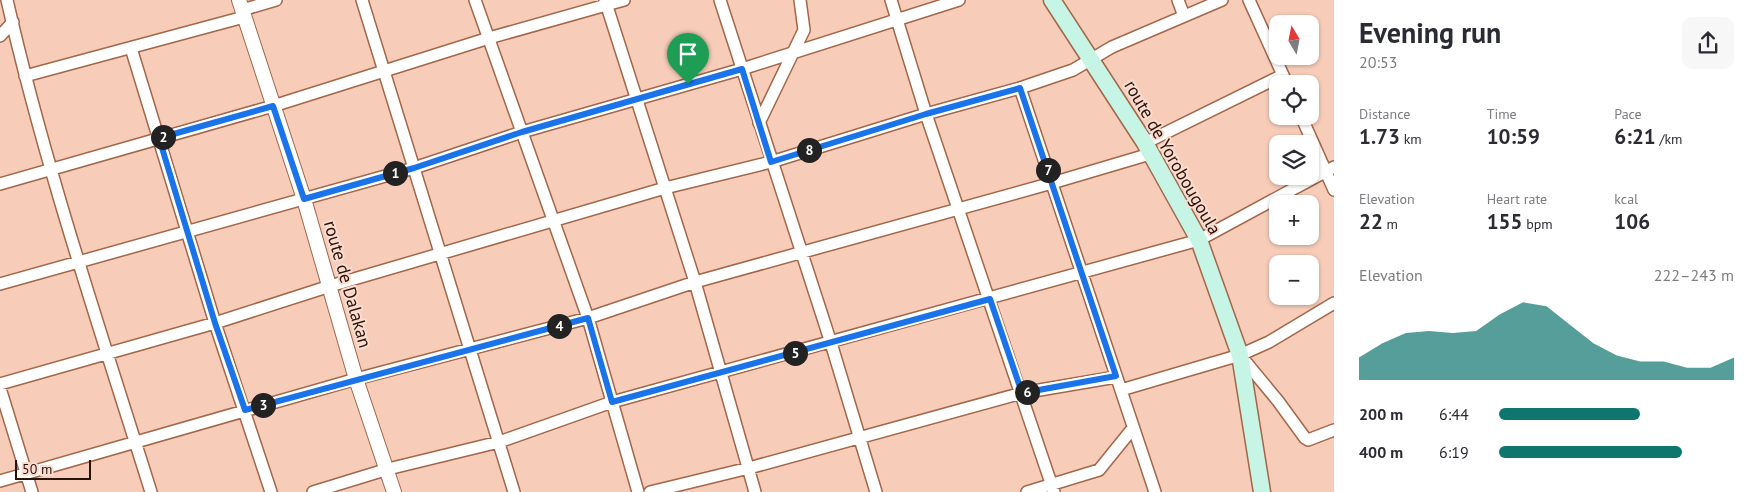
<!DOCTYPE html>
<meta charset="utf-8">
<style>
:root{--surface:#fff;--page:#f7f7f7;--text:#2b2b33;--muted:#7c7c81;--accent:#0f766e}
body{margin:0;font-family:"PT Sans",sans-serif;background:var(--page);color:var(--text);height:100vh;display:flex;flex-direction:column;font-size:19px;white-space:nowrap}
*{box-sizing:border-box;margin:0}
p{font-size:16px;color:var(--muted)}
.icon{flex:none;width:28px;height:28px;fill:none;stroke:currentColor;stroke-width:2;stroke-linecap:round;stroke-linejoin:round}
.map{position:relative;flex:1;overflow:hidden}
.panel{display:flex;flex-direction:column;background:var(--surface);width:425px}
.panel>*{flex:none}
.needle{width:32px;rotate:350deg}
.buttons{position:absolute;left:1269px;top:15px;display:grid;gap:10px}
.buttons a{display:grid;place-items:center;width:50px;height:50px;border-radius:10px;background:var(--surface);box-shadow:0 1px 4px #0004;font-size:25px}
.scale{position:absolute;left:15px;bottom:12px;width:76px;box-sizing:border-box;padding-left:5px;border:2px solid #2b1207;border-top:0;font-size:14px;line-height:18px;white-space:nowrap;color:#2b1207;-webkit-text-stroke:4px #faddd0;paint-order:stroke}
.pin{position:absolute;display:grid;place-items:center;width:42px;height:42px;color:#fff;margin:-51px -21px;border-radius:50% 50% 50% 0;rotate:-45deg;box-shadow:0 0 5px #0007}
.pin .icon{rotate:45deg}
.km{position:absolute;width:25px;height:25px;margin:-12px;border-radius:50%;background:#222;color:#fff;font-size:14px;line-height:25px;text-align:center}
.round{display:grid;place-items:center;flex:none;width:52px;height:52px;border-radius:10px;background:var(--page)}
.overview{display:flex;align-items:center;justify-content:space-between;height:85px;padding:0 25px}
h1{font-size:28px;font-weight:800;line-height:38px}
.figures{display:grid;grid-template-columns:repeat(3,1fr);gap:8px;height:85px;padding:5px 25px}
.figures div{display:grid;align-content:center}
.figures b{font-size:21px;font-weight:800}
.figures small{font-size:14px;font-weight:400}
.figures p{font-size:14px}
.chart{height:140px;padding:10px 25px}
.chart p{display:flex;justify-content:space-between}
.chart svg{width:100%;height:90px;margin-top:5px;fill:var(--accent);opacity:.7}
ul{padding:0 25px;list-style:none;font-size:16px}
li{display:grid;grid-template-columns:80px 60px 1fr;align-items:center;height:38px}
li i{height:12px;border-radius:6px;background:var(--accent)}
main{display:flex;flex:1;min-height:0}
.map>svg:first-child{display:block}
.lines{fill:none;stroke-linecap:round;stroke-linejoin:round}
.minor-casing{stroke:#a36648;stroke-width:14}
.tertiary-casing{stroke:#a36648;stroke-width:16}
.secondary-casing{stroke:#a36648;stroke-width:19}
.minor{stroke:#fff;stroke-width:11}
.tertiary{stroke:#fff;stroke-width:14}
.secondary{stroke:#c6f4e5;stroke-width:16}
.route-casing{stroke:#fff;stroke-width:10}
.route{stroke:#1a73e8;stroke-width:6}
.labels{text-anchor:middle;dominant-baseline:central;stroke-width:4;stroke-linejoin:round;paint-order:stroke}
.street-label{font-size:18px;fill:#2b1207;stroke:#faddd0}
</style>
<main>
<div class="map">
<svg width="1334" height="492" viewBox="0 0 1334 492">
<rect width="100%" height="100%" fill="#f7cdb9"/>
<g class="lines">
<g class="minor-casing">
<path id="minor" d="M7,0C45,167 100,329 151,492
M362,0L514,492
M475,0L588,318L638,492
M605,0L695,282L755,492
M720,0L831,343L876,492
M891,0L926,114L1054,492
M1178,0L1184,16
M1249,0L1287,84
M242,10L276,0
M0,36L13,22
M131,48L215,323L271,492
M25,76L244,17
M1020,88L1155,492
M1301,116L1334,190
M759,123L804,30L800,0
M1145,143L1283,75
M0,184L273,106L489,38L624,0
M0,284L414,168L522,132L742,69L959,0
M1240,355L1278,401L1305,438L1308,440L1334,430
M0,384L215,323L330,286L665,188L771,162L926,114L1020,88L1073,70L1112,47L1222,0
M0,388L32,492
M1121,390L1240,355L1269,342L1334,303
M0,481L356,379L588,318L695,282L1052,183L1150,154
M313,492L388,469L499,442L612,402L1199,240L1334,167
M650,492L749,468L1022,393L1116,377
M1027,492L1099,470L1133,428"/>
</g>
<g class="tertiary-casing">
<path id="tertiary" d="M239,0L304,199L356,379L394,492"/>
</g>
<g class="secondary-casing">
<path id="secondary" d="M1052,0L1145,143L1199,240L1240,355L1262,492"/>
</g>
<use href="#minor" class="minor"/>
<use href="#tertiary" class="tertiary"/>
<use href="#secondary" class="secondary"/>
</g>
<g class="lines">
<g class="route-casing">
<path id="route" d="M742,69L771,162L926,114L1020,88L1116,376L1022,393L990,299L612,402L588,318L245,410L215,323L159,138L273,106L304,199L414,168L522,132Z"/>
</g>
<use href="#route" class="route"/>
</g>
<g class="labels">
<g class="street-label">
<text transform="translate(1173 157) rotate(60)">route de Yorobougoula</text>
<text transform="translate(348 284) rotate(74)">route de Dalakan</text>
</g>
</g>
</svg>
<div class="buttons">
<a><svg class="needle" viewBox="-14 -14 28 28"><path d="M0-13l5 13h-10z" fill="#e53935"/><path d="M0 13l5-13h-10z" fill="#7c7c81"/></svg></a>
<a><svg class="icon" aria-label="locate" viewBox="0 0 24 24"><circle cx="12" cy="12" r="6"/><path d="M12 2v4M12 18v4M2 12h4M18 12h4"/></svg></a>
<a><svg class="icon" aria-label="layers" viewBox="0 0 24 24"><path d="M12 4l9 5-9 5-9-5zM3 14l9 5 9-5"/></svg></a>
<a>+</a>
<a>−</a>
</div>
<div class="scale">50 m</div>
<div class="pin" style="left:688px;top:84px;background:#1e9e55"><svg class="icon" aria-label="arrive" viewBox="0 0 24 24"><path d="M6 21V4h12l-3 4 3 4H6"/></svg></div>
<b class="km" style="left:395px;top:173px">1</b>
<b class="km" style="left:163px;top:137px">2</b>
<b class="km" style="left:263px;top:405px">3</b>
<b class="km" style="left:559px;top:326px">4</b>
<b class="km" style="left:795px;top:353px">5</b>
<b class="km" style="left:1027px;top:392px">6</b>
<b class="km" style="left:1048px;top:170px">7</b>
<b class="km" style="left:809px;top:150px">8</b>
</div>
<section class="panel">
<div class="overview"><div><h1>Evening run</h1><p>20:53</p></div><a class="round"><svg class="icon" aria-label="share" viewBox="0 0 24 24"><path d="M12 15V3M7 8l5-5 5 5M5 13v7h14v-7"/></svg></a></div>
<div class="figures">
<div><p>Distance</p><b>1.73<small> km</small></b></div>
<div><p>Time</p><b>10:59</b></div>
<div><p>Pace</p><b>6:21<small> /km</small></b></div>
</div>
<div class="figures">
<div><p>Elevation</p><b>22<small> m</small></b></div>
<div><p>Heart rate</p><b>155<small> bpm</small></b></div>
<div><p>kcal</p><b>106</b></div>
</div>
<div class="chart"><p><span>Elevation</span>222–243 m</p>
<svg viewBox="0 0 160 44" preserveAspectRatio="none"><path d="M0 44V33L10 26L20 21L30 20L40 21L50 20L60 12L70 6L80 8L90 17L100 26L110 32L120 35L130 35L140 38L150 38L160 33V44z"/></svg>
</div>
<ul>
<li><b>200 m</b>6:44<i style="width:60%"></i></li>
<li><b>400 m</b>6:19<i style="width:78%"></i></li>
</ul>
</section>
</main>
